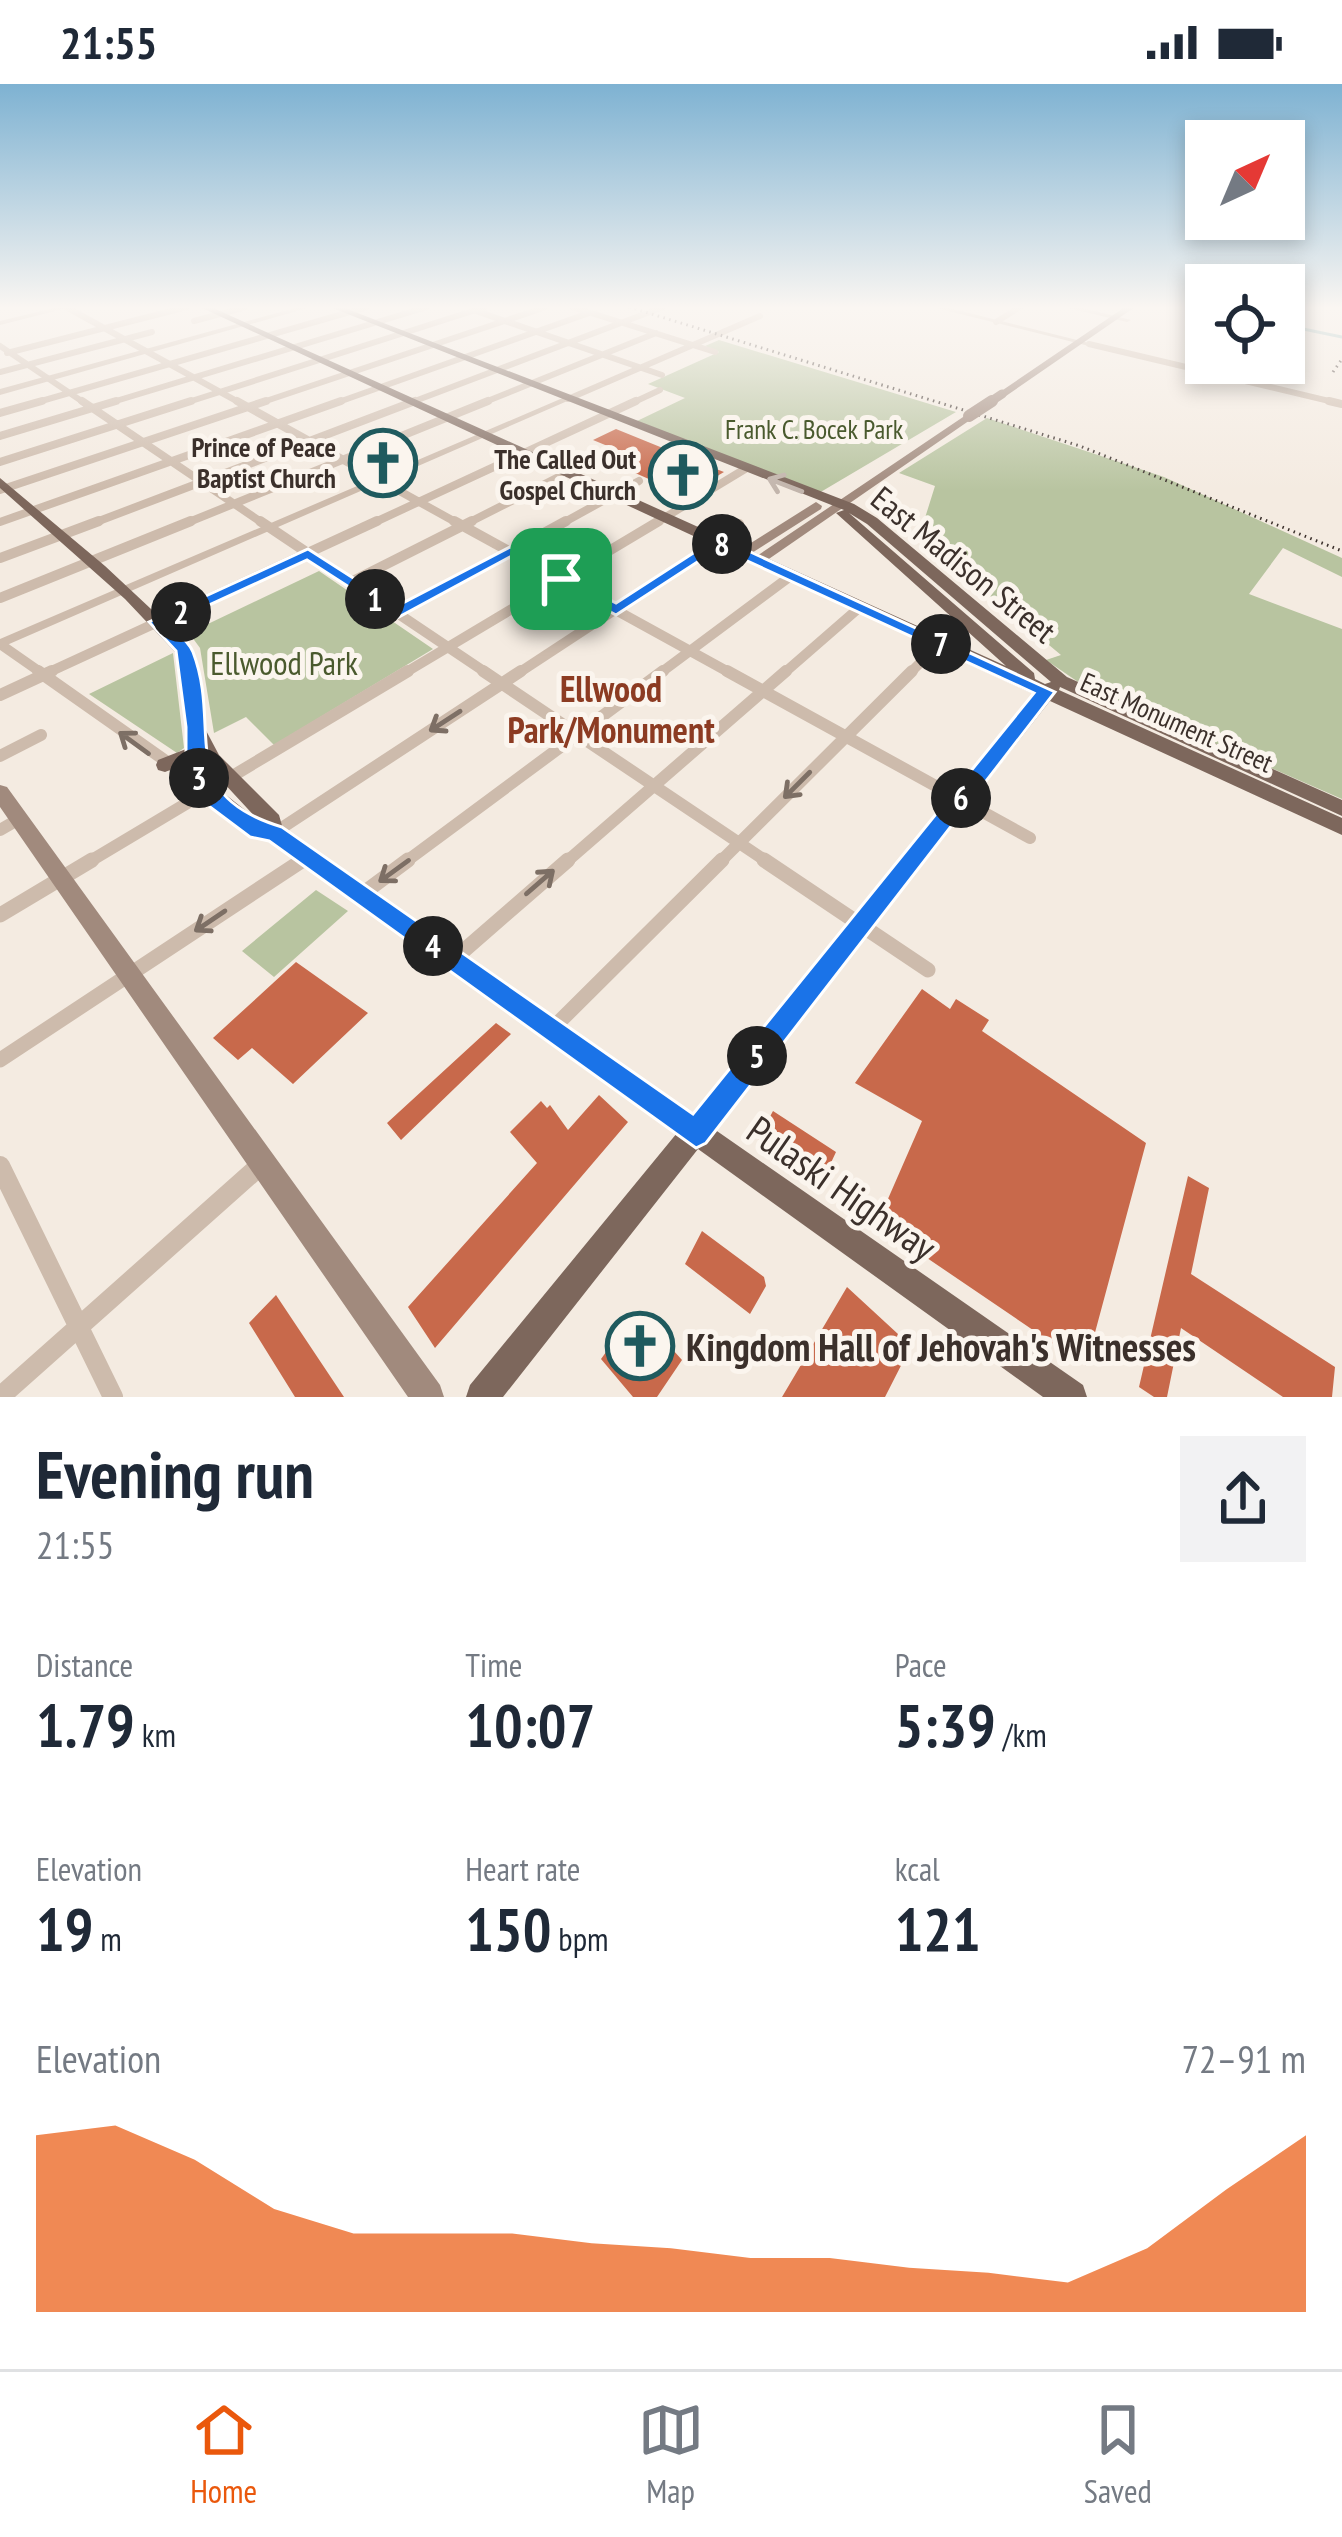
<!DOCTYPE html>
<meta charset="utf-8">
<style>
:root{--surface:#fff;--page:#f2f2f3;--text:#1f2937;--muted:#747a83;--line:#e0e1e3;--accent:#ea580c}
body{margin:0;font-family:"PT Sans Narrow",sans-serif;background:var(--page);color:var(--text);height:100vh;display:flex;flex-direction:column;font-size:45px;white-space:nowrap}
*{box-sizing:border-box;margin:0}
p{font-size:39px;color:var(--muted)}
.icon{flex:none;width:66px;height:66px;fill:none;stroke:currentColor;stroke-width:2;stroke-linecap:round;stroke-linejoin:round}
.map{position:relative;height:1313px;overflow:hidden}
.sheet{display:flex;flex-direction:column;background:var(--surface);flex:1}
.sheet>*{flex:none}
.needle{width:78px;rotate:44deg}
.fabs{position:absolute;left:1185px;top:36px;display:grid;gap:24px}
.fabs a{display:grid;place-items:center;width:120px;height:120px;border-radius:0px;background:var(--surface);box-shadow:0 6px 18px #0003;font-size:60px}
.pin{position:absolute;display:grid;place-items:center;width:102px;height:102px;color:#fff;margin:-51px;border-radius:24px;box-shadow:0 6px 18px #0006}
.km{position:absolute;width:60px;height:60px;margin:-30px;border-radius:50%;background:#222;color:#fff;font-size:33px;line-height:60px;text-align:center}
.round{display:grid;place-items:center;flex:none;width:126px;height:126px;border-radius:0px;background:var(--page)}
.headline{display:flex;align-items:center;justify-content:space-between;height:204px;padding:0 36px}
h1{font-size:66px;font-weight:700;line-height:90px}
.metrics{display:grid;grid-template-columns:repeat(3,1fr);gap:18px;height:204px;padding:12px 36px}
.metrics div{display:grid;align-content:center}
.metrics b{font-size:60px;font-weight:700}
.metrics small{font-size:33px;font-weight:400}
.metrics p{font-size:33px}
.chart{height:336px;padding:24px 36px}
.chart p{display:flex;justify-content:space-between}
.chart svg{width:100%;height:216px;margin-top:12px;fill:var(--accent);opacity:.7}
.status{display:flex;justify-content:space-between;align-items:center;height:84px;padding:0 60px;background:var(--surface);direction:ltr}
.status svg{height:33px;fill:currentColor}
.tab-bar{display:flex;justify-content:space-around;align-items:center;height:168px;border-top:3px solid var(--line);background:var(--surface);font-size:33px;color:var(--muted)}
.tab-bar a{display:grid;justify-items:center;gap:6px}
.tab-bar .current{color:var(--accent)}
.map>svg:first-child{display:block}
.green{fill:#b8c4a0}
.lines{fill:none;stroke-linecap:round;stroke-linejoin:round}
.stream{stroke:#7fb0b2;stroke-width:3}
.building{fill:#c8694b}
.minor-far5{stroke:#cdbbac;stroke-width:6}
.minor-far4{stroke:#cdbbac;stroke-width:8}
.minor-far3{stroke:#cdbbac;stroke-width:10}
.minor-far2{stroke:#cdbbac;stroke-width:12}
.minor-far1{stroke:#cdbbac;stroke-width:15}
.minor{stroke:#cdbbac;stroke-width:20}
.tertiary{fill:#cdbbac;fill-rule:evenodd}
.secondary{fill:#a18a7d;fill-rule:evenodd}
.primary{fill:#7d675c;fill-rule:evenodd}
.rail{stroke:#3b302b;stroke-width:3;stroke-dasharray:1.5 4.5;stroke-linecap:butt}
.secondary-bridge-far1{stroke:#a18a7d;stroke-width:9}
.secondary-bridge{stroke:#a18a7d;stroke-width:12}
.oneway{stroke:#c2b5ac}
.oneway2{stroke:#7d6f65}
.route{fill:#1a73e8;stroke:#fff;stroke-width:3;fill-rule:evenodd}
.labels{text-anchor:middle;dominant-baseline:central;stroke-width:10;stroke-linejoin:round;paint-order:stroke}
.far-park-label{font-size:27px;fill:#4a5a2e;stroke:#fbf5ee}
.far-poi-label{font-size:27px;font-weight:bold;fill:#3b302b;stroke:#fbf5ee;text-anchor:end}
.far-street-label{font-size:27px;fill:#3b302b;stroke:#fbf5ee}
.street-label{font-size:33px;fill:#3b302b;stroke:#fbf5ee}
.park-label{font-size:33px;fill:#4a5a2e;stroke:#fbf5ee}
.neighbourhood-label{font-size:36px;font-weight:bold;fill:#8c3b22;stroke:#fbf5ee}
.near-street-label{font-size:39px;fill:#3b302b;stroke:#fbf5ee}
.near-poi-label{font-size:39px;font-weight:bold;fill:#3b302b;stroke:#fbf5ee;text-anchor:start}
</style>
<div class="status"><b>21:55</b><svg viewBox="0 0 49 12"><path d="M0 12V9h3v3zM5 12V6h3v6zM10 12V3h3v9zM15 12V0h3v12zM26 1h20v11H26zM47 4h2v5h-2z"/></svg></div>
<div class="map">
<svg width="1342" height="1313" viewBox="0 0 1342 1313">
<rect width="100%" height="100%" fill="#f4ebe1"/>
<path class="green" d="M719,256L956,328L819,409L637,337L685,314L648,300L719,268L705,262Z
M987,334L1164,393L1342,474V493L1283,464L1249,510L1342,545V715L1084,602L1046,576L1061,571L919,453L935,402L899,389Z
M319,487L433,565L274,661L246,633L214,649L200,564L189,549Z
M173,569L184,664L177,669L89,610Z
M316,806L348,827L274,893L242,867Z"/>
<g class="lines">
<path class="stream" d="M1284,241L1342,253"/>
</g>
<path class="building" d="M616,345L680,371L724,388L685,411L599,373L597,369L610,363L593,356Z
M296,878L368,929L293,1000L252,964L238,976L213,954Z
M922,905L950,925L956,915L989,936L982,947L1146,1059L1086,1282L877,1140L922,1037L855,999Z
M496,939L511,950L401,1056L387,1039Z
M599,1011L628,1038L435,1264L408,1223L537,1079L510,1048L541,1017L547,1024L550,1021L568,1046Z
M773,1027L836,1068L822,1098L758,1055Z
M1188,1092L1209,1104L1191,1190L1335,1283L1332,1313H1283L1181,1244L1167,1313H1154L1139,1303Z
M702,1147L764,1193L766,1202L750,1230L685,1180Z
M847,1203L911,1262L885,1313H782Z
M276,1211L344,1313H295L249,1239Z
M647,1237L682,1276L657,1313H633L601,1275L628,1238L638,1249Z"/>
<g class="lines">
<path class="minor-far5" d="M66,223L242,320
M572,223L715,268
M473,226L662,291
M194,237L246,223
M996,238L1020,223
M1089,260L1342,320
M0,262L86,320
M7,269L187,223
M0,288L152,248
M568,315L760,232
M31,320L367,223
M106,320L427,223
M182,320L485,223
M257,320L546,223
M333,320L589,229
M407,320L663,223
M480,320L656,249
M630,320L660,306"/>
<path class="minor-far4" d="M82,317L264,440
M237,317L459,440
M1329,317L1342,320
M0,329L42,317
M0,352L116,317
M0,378L191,317
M0,406L266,317
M0,438L341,317
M91,440L415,317
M184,440L488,317
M371,440L636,317
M466,440L592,376
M561,440L639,397
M654,440L745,385"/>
<path class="minor-far3" d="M260,437L488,590
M454,437L732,590
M714,456L739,440
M0,474L99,437
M351,498L472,437
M0,514L191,437
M397,529L566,437
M0,560L43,590
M45,590L377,437
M403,590L659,437
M517,590L718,458
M659,590L792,491
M783,590L860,523
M909,590L940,559"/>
<path class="minor-far2" d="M38,587L207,706
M483,587L769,779
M727,587L1030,754
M0,611L52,587
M0,672L41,651
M0,746L19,735
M274,749L521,587
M87,779L408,587
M298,779L307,773
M404,779L663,587
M565,779L786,587
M719,779L912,587"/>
<path class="minor-far1" d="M764,776L928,886
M361,811L408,776
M0,831L92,776
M453,876L568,776
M551,946L722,776
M0,976L303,776"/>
<path class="minor" d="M0,1082L113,1313
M0,1313L263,1079"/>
<path class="tertiary" d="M58,223H71L0,241V237Z
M299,223H311L0,311V305Z
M932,223H945L1093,260L1089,262Z
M1064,223H1078L1131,236L1127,238Z
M565,313L572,315L0,564V555Z"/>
<path class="secondary" d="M1125,223H1135L1006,312L997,310Z
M969,329L973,330V334L763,479H753L751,476Z
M816,418L822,422L821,425L747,472L742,473L735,469Z
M0,701L7,703L440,1301L444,1313H408L0,723Z"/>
<path class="primary" d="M200,223H211L1006,582L836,429L844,426L330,223H342L854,420L877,434L1067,593L1342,716V732L1060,603L1059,606L1342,734V751L1050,617L714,1045L1083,1301L1087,1313H1043L698,1065L503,1313H466L470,1301L677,1049L269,756C229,745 200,718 188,679L165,688L158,686L156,681L158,676L186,665L183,592L177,570L125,515L0,404V394L105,482L181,553L193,569L199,592L202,639L219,671L279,731L283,745L693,1030L1036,611ZM849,429L867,440L1051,598L1045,600L1035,595L1034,589ZM208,682L259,737L221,707Z"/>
<path class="rail" d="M629,223L1080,362L1342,467
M1333,288L1342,275"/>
<path class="secondary-bridge-far1" d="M987,320L1002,310"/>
<path class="secondary-bridge" d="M969,332L992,317"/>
</g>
<defs><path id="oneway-shaft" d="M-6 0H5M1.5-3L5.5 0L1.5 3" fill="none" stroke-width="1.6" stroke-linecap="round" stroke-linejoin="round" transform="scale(3)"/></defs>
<use class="oneway" href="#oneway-shaft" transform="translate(785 401) rotate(-159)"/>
<g class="oneway2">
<use href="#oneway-shaft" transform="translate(445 637) rotate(147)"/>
<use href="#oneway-shaft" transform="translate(134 659) rotate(-144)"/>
<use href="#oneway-shaft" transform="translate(797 701) rotate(135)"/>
<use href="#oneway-shaft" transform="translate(394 787) rotate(144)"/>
<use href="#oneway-shaft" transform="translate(540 798) rotate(-41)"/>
<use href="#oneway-shaft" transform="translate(210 837) rotate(146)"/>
</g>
<linearGradient id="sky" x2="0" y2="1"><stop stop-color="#7eb2d2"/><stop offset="0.55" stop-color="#faf6f2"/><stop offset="1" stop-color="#faf6f2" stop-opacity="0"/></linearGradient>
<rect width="1342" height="407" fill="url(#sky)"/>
<path class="route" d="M718,453L1055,608L706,1059L696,1064L269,757L250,753L210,723L186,686V643L176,567L149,538L308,465L397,522L510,463L616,519ZM719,464L1034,609L693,1030L282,743C172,710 223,646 193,568C189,557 176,548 168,540L307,476L397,534L510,473L616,531Z"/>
<defs>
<g id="church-ring" transform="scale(3.45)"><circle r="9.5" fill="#fbf5ee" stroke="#1f5a5e" stroke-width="1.5"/><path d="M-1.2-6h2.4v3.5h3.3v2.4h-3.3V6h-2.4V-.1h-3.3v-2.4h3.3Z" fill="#1f5a5e"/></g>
</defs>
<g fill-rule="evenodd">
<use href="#church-ring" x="383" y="379"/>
<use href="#church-ring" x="683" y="391"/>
<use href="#church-ring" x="640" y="1262"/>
</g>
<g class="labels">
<g class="far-park-label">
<text x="814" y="345">Frank C. Bocek Park</text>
</g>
<g class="far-poi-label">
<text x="336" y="363">Prince of Peace<tspan x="336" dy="31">Baptist Church</tspan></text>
<text x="636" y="375">The Called Out<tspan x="636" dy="31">Gospel Church</tspan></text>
</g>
<g class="far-street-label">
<text transform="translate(1177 638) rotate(24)">East Monument Street</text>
</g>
<g class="street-label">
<text transform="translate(964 480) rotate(39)">East Madison Street</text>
</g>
<g class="park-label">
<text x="284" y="578">Ellwood Park</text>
</g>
<g class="neighbourhood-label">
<text x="611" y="604">Ellwood<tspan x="611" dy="41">Park/Monument</tspan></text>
</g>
<g class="near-street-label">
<text transform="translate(842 1104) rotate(35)">Pulaski Highway</text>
</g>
<g class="near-poi-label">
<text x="686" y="1262">Kingdom Hall of Jehovah's Witnesses</text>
</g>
</g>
</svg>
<div class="fabs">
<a><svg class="needle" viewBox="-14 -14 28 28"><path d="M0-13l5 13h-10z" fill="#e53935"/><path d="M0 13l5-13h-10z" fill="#747a83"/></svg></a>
<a><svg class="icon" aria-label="locate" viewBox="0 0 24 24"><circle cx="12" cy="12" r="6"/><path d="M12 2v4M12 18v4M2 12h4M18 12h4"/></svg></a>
</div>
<div class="pin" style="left:561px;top:495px;background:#1e9e55"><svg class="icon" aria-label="arrive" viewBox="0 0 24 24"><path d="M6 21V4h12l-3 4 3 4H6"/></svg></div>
<b class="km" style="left:375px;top:515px">1</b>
<b class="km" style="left:181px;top:528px">2</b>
<b class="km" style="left:199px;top:694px">3</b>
<b class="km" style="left:433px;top:862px">4</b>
<b class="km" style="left:757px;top:972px">5</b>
<b class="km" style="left:961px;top:714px">6</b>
<b class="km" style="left:941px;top:560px">7</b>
<b class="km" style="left:722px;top:460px">8</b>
</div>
<section class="sheet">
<div class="headline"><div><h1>Evening run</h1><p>21:55</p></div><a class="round"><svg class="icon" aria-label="share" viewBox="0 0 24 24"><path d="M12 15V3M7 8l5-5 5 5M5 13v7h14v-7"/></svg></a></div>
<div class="metrics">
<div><p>Distance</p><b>1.79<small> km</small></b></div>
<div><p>Time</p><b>10:07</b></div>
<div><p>Pace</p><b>5:39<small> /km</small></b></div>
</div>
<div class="metrics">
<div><p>Elevation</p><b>19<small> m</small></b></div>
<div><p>Heart rate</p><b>150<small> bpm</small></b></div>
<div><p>kcal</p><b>121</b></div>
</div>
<div class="chart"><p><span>Elevation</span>72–91 m</p>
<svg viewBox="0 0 160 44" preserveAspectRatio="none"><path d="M0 44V8L10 6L20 13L30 23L40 28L50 28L60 28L70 30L80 31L90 33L100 33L110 35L120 36L130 38L140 31L150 19L160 8V44z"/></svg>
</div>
</section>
<nav class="tab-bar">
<a class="current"><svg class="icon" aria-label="home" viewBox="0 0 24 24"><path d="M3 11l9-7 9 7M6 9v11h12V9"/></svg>Home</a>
<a><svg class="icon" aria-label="map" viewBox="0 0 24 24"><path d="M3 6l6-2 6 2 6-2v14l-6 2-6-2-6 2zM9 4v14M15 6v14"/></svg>Map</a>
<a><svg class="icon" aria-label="saved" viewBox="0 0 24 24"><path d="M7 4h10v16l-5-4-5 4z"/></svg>Saved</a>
</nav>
